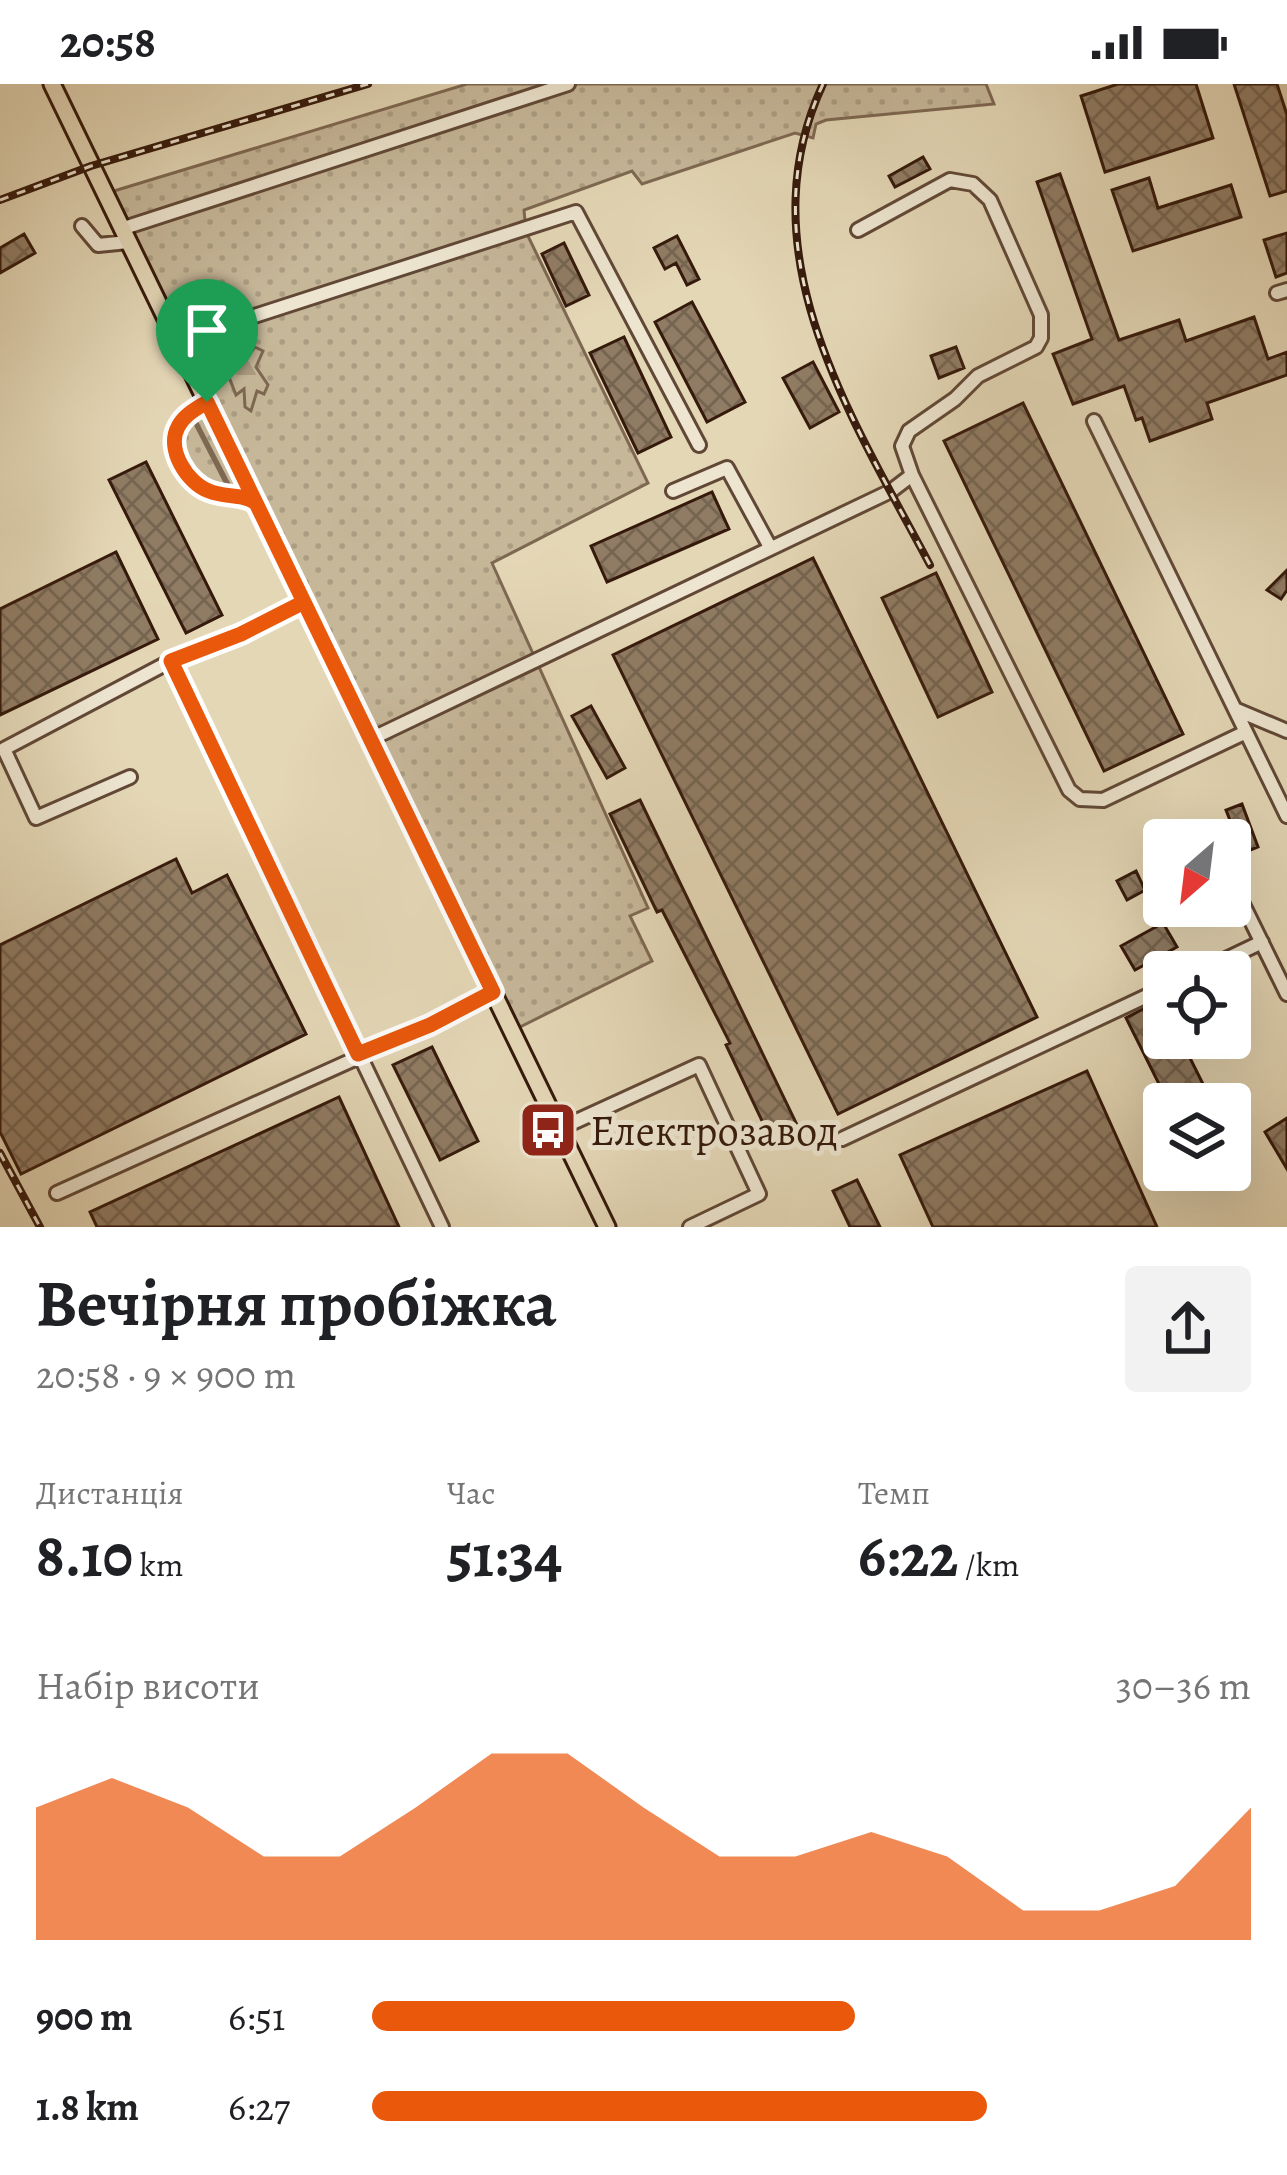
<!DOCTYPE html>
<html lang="uk">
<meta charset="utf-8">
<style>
:root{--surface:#fff;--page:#f2f2f2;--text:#202124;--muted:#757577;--accent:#ea580c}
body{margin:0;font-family:Alegreya,serif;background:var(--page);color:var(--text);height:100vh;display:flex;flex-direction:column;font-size:45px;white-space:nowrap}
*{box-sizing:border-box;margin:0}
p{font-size:39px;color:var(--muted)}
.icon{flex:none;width:66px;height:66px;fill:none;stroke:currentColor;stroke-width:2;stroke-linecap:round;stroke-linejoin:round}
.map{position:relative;height:1143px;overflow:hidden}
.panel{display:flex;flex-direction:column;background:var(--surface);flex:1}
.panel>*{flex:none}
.needle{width:78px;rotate:208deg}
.tools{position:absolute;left:1143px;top:735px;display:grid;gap:24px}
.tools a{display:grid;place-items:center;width:108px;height:108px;border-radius:12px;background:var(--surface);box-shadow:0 12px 48px #0002;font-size:60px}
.pin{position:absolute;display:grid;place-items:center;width:102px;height:102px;color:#fff;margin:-123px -51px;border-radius:50% 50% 50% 0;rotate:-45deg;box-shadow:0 0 12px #0007}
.pin .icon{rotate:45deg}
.round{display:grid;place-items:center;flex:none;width:126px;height:126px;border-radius:12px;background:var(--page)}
.head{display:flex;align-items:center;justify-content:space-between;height:204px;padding:0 36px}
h1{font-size:66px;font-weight:700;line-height:90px}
.figures{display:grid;grid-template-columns:repeat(3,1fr);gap:18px;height:204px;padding:12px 36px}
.figures div{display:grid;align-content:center}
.figures b{font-size:60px;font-weight:700}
.figures small{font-size:33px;font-weight:400}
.figures p{font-size:33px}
.chart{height:336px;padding:24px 36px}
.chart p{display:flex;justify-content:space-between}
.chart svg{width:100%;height:216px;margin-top:12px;fill:var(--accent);opacity:.7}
ul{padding:0 36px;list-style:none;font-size:39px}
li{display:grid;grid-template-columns:192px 144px 1fr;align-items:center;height:90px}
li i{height:30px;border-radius:15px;background:var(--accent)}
.status{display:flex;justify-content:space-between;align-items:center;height:84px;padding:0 60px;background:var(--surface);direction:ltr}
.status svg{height:33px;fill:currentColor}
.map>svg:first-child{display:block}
.grass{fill:url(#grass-dots);stroke:#7e6852;stroke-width:3}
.forest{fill:url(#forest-firs);stroke:#7e6852;stroke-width:3}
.building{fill:url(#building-cross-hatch);stroke:#35190b;stroke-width:3}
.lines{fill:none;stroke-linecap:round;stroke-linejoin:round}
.minor-casing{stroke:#614836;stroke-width:18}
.major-casing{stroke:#35190b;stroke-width:21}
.minor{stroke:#ede5d0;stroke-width:12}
.major{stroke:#e4d7b6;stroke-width:15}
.rail-casing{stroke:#35190b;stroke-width:8}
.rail{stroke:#ede5d0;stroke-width:3;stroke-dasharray:9;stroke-linecap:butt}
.route-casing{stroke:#fff;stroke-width:24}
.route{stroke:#ea580c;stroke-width:15}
.labels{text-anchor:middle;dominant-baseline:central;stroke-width:10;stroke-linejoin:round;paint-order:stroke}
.poi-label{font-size:42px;fill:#35190b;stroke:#ede5d0;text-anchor:start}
</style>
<div class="status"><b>20:58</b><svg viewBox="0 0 49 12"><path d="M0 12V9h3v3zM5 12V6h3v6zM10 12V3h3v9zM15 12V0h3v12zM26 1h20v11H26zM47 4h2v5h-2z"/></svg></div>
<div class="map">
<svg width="1287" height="1143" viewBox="0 0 1287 1143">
<defs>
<pattern id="grass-dots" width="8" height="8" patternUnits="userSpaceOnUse" patternTransform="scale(3)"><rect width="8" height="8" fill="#c6b799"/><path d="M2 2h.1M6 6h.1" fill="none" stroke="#ab9d82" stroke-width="1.8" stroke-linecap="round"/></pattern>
<pattern id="forest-firs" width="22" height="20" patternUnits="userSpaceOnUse" patternTransform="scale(3)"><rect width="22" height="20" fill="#c6b799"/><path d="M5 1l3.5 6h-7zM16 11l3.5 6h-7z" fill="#ab9d82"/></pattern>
<pattern id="building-cross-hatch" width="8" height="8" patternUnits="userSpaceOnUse" patternTransform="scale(3)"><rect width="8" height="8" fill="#907c64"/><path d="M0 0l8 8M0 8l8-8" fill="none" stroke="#766551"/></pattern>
</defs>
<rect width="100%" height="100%" fill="#e4d7b6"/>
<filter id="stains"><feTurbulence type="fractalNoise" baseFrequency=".00167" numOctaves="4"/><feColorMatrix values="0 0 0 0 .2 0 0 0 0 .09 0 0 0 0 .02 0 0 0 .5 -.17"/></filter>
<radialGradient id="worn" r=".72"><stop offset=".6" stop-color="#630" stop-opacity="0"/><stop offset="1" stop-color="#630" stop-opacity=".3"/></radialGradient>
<path class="grass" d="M467,0H986L994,20L826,36L816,40L813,54L795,49L642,100L632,87L524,126L526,148L648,399L492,479L648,824L630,832L652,877L512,947L104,110Z
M200,330L210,338L240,404L232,406L194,333Z
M192,334L229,406L208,403L183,372L179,348Z"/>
<path class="forest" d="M255,263L263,267L256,283L268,301L264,310L257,307L251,327L245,323L244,305L236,311L229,293L228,274L246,275Z"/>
<path class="building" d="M1118,0H1196L1213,54L1105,88L1081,12Z
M1234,0H1277L1287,31V107L1270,112Z
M923,73L930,85L895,103L889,92Z
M1060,90L1119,256L1179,236L1186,257L1254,233L1268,275L1287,268V291L1207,319L1212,335L1150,357L1142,334L1136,336L1124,302L1073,320L1053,270L1092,255L1037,98Z
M1149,94L1158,124L1231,101L1241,133L1133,167L1112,106Z
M1287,149V189L1276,193L1264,156Z
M24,150L35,169L0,189V164Z
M677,152L699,195L687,201L676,179L665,185L654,164Z
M564,159L589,211L566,222L542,170Z
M692,218L745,318L707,338L655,238Z
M624,253L671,353L638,369L590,269Z
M956,263L964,284L939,294L931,272Z
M813,278L839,328L810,344L783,294Z
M1023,319L1183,650L1104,687L944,357Z
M146,378L222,531L186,549L109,396Z
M712,408L729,445L607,498L591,462Z
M116,468L158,555L0,631V525Z
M813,474L1037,933L838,1030L613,571Z
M1287,486V506L1281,515L1267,506Z
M936,489L992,608L938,633L882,514Z
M591,622L625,684L607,694L572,632Z
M640,716L800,1047L773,1060L726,961L730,959L662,826L657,828L610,730Z
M1242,720L1258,763L1243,769L1226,726Z
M176,775L192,809L227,791L306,950L21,1090L0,1048V861Z
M1136,787L1145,806L1127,816L1117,797Z
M1163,839L1177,863L1135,886L1121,862Z
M1145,924L1157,948L1164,945V954H1180L1213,1020H1169L1126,934Z
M432,963L478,1057L440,1076L393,981Z
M1087,987L1157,1143H933L900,1071Z
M339,1013L399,1143H97L90,1128Z
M1287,1034V1085L1265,1048Z
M857,1096L880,1143H850L833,1107Z"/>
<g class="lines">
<g class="minor-casing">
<path id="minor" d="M82,142L98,161L128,158
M121,145L568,0
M858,146L950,96L973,100L990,116L1041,231V254L1036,263L978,292L955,315L909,347L902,362L912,391
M1277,209L1287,206
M177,257L576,128L699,361
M207,318C196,325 184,331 178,343C165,365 187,398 208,407C224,413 240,409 255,418
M1094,337L1287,732
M673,407L727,384L770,463
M171,577L442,1143
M1237,626L1287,647
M371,655L891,407L912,391L1069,706L1080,715L1103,716L1246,648
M130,693L36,734L4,665L171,577L241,551L304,518
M1230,794L1287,910
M1199,888L1262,858
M559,1045L699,981L759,1110L690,1143
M842,1055L1164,904
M57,1109L430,941L493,908"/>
</g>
<g class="major-casing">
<path id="major" d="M52,0L607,1143"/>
</g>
<use href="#minor" class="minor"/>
<use href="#major" class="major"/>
<g class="rail-casing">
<path id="rail" d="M823,0C744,170 852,334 930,481
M0,116L91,82L368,0
M0,1069L40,1143"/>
</g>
<use href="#rail" class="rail"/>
</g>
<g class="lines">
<g class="route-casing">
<path id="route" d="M207,318L304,518L241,550L171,577L358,970L430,941L493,908C413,746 336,582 256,419C241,409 225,414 209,407C187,399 166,365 178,343C184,331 196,325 207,318"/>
</g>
<use href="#route" class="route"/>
</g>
<defs>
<g id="bus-square" transform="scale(3)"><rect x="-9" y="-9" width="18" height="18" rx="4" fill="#8f2418" stroke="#ede5d0"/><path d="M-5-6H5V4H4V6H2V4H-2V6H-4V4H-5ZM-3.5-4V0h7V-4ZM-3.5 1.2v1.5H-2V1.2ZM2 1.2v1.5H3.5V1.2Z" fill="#fff"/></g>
</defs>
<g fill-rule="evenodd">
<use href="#bus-square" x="548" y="1046"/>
</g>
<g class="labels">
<g class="poi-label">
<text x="590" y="1046">Електрозавод</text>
</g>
</g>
<rect width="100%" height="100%" filter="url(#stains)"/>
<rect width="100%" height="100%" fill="url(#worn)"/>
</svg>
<div class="tools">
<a><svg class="needle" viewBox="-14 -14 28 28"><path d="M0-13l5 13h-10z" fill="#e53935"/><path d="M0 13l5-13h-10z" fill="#757577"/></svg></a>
<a><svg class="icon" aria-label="locate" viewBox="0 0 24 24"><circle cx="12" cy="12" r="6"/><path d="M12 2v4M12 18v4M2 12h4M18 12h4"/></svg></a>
<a><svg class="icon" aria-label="layers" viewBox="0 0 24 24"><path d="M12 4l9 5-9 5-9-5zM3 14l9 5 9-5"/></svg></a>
</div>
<div class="pin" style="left:207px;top:318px;background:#1e9e55"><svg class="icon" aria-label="arrive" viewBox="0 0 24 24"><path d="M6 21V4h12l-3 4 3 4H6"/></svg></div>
</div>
<section class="panel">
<div class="head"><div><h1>Вечірня пробіжка</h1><p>20:58 · 9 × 900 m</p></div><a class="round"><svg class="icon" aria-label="share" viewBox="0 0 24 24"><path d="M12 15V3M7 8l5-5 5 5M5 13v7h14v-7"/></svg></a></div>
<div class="figures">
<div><p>Дистанція</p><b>8.10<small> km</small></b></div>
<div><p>Час</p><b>51:34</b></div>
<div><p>Темп</p><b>6:22<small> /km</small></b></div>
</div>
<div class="chart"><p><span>Набір висоти</span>30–36 m</p>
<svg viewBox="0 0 160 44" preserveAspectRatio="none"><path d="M0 44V17L10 11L20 17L30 27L40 27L50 17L60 6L70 6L80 17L90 27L100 27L110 22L120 27L130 38L140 38L150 33L160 17V44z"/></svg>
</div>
<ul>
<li><b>900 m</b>6:51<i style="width:55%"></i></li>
<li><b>1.8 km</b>6:27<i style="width:70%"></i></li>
</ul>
</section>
